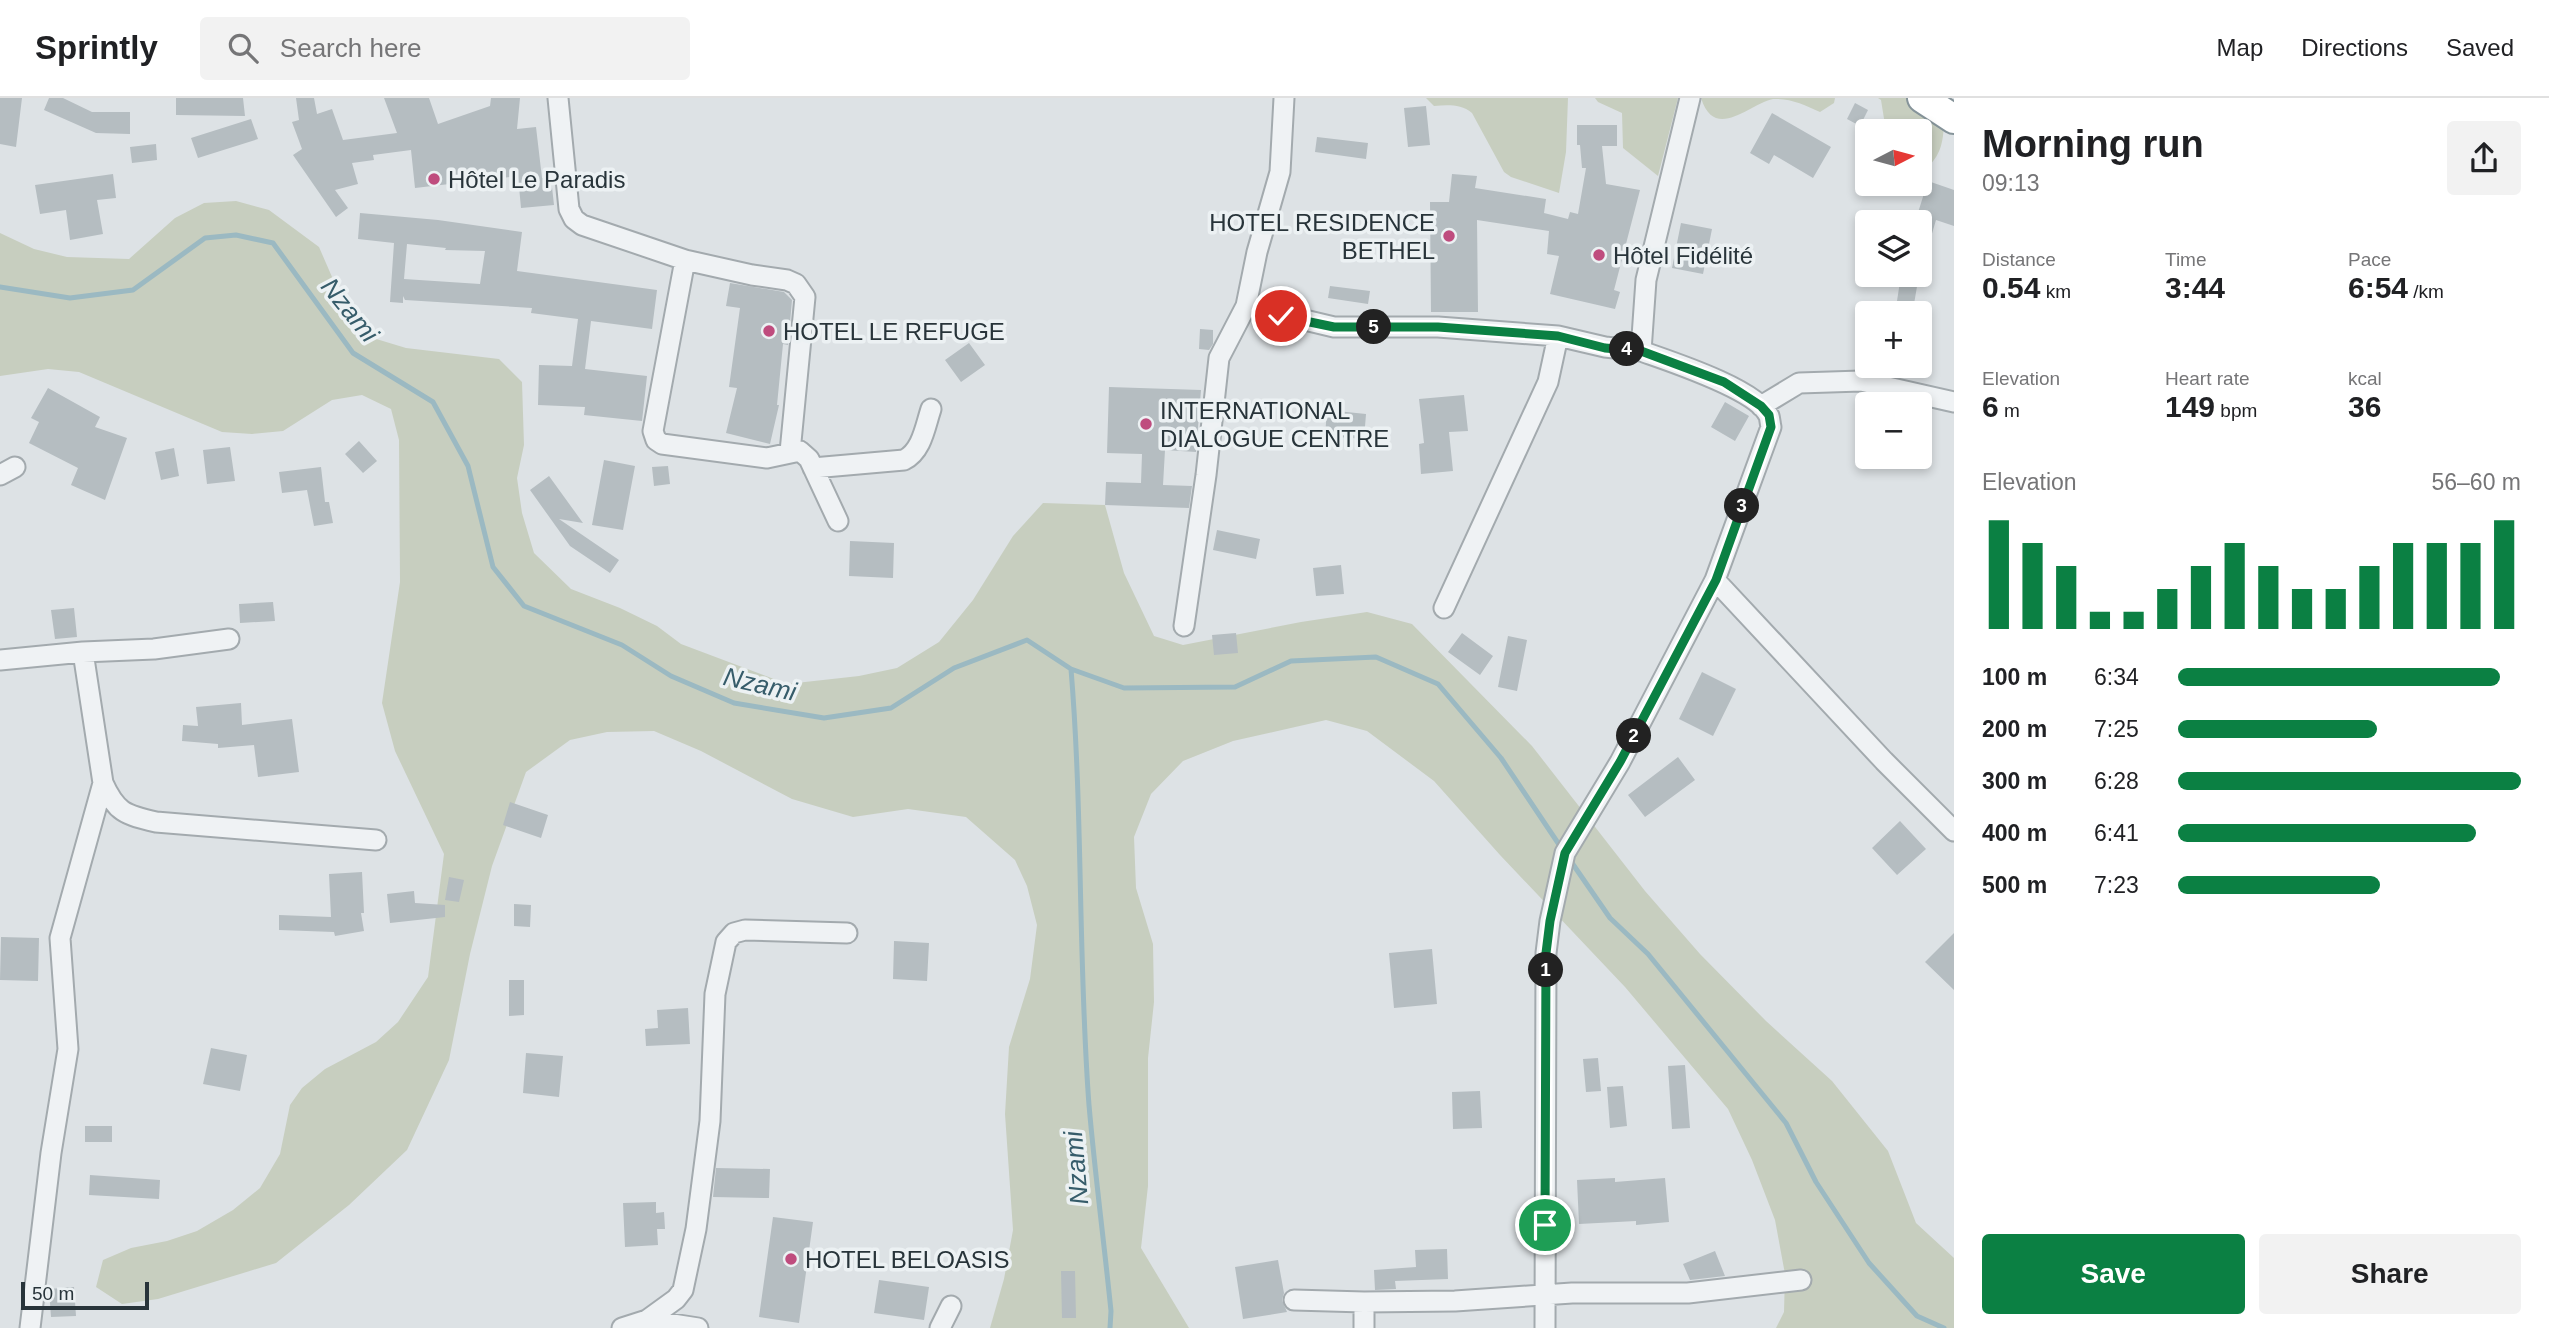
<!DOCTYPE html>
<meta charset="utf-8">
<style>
:root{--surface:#fff;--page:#f2f2f2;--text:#202124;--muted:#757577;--line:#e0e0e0;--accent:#0b8043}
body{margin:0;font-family:Helvetica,sans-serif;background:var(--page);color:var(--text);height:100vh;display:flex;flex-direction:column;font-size:26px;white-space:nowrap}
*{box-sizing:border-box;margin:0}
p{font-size:23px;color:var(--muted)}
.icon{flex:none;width:38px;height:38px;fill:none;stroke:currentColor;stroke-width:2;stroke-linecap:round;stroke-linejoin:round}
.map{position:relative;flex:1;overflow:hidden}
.side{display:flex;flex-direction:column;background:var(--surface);width:595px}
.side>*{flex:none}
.needle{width:46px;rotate:84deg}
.tools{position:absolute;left:1855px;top:21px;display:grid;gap:14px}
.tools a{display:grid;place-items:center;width:77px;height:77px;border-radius:7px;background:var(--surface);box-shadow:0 4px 10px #0003;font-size:35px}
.scale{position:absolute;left:21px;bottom:18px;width:128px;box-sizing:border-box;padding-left:7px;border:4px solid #28343a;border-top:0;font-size:19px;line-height:24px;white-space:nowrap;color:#28343a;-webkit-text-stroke:5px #ecf1f3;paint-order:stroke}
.pin{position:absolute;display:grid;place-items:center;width:60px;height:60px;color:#fff;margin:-30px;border:4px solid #fff;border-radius:50%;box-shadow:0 2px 7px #0007}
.km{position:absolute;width:35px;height:35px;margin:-18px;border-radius:50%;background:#222;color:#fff;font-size:19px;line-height:35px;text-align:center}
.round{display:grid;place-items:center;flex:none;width:74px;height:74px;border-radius:7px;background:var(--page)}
.overview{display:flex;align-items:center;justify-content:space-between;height:119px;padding:0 28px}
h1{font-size:38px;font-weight:800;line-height:52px}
.figures{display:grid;grid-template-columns:repeat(3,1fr);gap:10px;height:119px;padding:7px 28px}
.figures div{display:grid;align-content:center}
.figures b{font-size:30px;font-weight:800}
.figures small{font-size:19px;font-weight:400}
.figures p{font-size:19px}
.chart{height:196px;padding:14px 28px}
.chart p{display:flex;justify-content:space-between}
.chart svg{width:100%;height:126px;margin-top:7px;stroke:var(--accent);stroke-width:6}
.action{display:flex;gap:14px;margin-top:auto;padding:14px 28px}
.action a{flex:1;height:80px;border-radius:7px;background:var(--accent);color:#fff;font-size:28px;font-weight:800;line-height:80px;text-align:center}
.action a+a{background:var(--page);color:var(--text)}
ul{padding:0 28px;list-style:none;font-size:23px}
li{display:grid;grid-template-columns:112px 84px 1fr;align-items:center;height:52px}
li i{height:18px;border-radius:9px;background:var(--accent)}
header{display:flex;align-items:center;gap:42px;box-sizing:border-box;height:98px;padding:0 35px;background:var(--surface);border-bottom:2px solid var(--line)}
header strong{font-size:33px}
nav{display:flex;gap:38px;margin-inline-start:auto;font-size:24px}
.search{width:490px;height:63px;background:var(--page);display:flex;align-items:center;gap:18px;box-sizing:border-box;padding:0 24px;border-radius:7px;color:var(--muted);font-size:26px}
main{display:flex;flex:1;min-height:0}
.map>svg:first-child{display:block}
.green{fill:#c7cebf}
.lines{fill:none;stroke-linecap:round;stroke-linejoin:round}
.stream{stroke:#9bb9c2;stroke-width:5}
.building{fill:#b5bdc1;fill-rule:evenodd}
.minor-casing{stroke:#a3aaae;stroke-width:23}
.highway-casing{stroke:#86949a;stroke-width:32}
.minor{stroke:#eff2f4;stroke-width:19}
.highway{stroke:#fff;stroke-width:28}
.route-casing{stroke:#fff;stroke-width:14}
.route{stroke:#0b8043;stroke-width:9}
.poi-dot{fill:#bf4c7e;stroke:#ecf1f3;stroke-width:2.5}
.labels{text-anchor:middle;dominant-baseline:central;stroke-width:7;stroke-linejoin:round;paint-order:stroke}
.poi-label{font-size:24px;fill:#28343a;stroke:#ecf1f3;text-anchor:start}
.water-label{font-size:26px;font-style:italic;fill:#365c6a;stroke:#ecf1f3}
</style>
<header>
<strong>Sprintly</strong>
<div class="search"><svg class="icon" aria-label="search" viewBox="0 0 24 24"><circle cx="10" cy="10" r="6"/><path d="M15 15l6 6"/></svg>Search here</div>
<nav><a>Map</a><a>Directions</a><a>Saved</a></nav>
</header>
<main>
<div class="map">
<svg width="1954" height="1230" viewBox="0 0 1954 1230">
<rect width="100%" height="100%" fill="#dde2e5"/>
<path class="green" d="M1426,0H1568L1566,54L1559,95L1511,79L1504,74L1472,15C1461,6 1448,7 1434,8Z
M1595,0H1678L1658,78L1623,50L1622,15L1598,4Z
M1701,0H1835L1834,5L1820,14C1805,7 1790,0 1773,1C1749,6 1715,44 1701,0Z
M1878,0H1943C1944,29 1948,58 1920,74V33H1886L1881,2Z
M236,103L269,112L319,149L349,218L373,240L406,250L499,261L522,284L524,347L517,380L522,415L534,455L571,491L620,510L657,528L681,546L787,586L859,578L897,570L939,544L973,502L1013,438L1043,405L1105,407L1124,475L1154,538L1183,547L1301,524L1367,514L1412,526L1532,648L1645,793L1700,856L1766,923L1832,983L1888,1053L1916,1125L1954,1160V1230H1776L1784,1214L1785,1176L1775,1122L1752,1062L1728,1011L1625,889L1500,757L1434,683L1367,633L1326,622L1233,643L1183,663L1151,696L1134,739L1136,790L1153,846L1154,904L1148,960V1088L1141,1150L1189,1230H990L1004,1181L1013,1132L1005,1016L1009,949L1030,881L1037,827L1027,788L1015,762L966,719L908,711L853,719L792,701L701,653L654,633L607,634L570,642L526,674L492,768L470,856L449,962L407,1052L349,1107L276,1165L158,1201L122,1206L96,1189L103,1162L131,1150L167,1143L197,1133L233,1112L260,1090L280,1056L290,1007L302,990L325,971L376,944L398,924L428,879L444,756L395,653L382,605L400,484L399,342L391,311L362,297L332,302L283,333L252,336L222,334L79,274L48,271L0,278V135L34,151L67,159L129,161L175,120L204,105Z"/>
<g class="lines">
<path class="stream" d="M0,189L70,200L133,192L205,140L236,137L273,145L353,255L433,304L468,368L493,469L524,508L622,547L671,578L734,605L824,620L891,610L954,570L1027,542L1071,571C1083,716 1078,862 1089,1007C1095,1076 1104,1144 1111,1213L1110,1230
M1071,571L1124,590L1235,589L1291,563L1376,559L1438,586L1501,660L1562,751
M1570,762L1610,820L1648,856L1786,1025L1816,1084L1869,1165L1917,1218L1944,1230"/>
</g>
<path class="building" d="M0,0H22L16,49L0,46Z
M49,0H63L92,14H130V36L96,35L44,12Z
M176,0H243L245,18L176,17Z
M296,0H314L317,16L332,11L343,42L397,35L384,0H429L438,26L490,8L491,0H520L517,31L536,29L542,80H551L554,107L521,110L518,78L415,90L411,52L373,57L374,62L352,65L358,86L335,92L348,110L336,119L293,57L302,51L292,24L299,22Z
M1855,5L1868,12L1860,28L1847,21Z
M1426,8L1430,47L1408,49L1404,10Z
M1772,15L1831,49L1813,80L1774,57L1769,66L1750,55Z
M251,21L258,41L198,60L191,40Z
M1577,27H1617V48H1602L1606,86L1640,92L1614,192L1620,194L1615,211L1550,196L1559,158L1547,156L1549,133L1477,122L1478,214H1431L1430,104H1449L1452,76L1477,78L1475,90L1546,101L1544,115L1568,121L1570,114L1578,116L1586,70H1582L1580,47H1577Z
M1317,39L1368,45L1366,61L1315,54Z
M156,46L157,62L132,65L130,49Z
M113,76L116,100L97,102L103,136L70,142L66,112L40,116L35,87Z
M1928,83L1954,92V128L1936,122L1931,139L1920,135V124H1915Z
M360,115L438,122L522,134L517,173L657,192L652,231L591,223L585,271L647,278L642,323L584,317L585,309L538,307L539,267L572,268L578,221L531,215L532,210L405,202L403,198V205L390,204L394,145L358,141ZM407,146L446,150L445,152L485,153L480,186L404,181Z
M1681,125L1712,131L1703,176L1672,170Z
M1901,177H1919L1914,206L1897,203Z
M730,185L784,194L792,202L788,247L783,246L777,307H779L770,346L726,335L737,290L729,289L740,210L726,208Z
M1330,188L1370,193L1368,206L1328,200Z
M1200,231L1213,232V246L1209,252L1199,251Z
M969,245L985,267L961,284L945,262Z
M1109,289L1201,292L1196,354L1165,352L1163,387L1192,388L1189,410L1105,407L1106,384L1141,385L1142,356L1107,355Z
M48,290L100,319L95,329L127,340L105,402L71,387L78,370L29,345L39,324L31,320Z
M1464,297L1468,333L1449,334L1453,373L1421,376L1419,346L1424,345L1419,301Z
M1725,304L1749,318L1735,343L1711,329Z
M1327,312L1366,316L1364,341L1325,338Z
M359,343L377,363L363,375L345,356Z
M230,349L235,383L207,386L203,352Z
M174,350L179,378L161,382L155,354Z
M604,362L635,368L623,432L592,427Z
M668,368L670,386L654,388L652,369Z
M321,369L325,404H329L333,425L314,428L307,392L282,395L279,374Z
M549,378L583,425L559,421L619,462L610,475L570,448L530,392Z
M1217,432L1260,441L1256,461L1213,452Z
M850,443L894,445L893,480L849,478Z
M1341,467L1344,496L1316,498L1313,470Z
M273,504L275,523L240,525L239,506Z
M74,510L77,539L55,541L51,512Z
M1236,535L1238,555L1214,557L1212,537Z
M1462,535L1493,558L1480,577L1448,554Z
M1508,538L1527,542L1517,593L1498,589Z
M1702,574L1736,591L1713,638L1679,621Z
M241,605L242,627L292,621L299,674L258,679L254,647L218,650V646L182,643L183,627L198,628L196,609Z
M1678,659L1695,682L1645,719L1628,697Z
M510,704L548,717L541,740L503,727Z
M1900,723L1926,751L1897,777L1872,750Z
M362,774L364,815H361L364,833L335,838L334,834L279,832V817L331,819L329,776Z
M449,779L464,782L459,804L445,802Z
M414,793L415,805L445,807V819L390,825L387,796Z
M514,806L531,807L530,829L514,828Z
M1954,835V892L1925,864Z
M1,839L39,840L38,883L0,882Z
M894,843L929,845L927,883L893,881Z
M1432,851L1437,906L1394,910L1389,855Z
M509,882H524V917L509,918Z
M688,910L690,946L646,948L645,931L658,930L657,912Z
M211,950L247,957L240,993L203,986Z
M526,955L563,958L559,999L523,995Z
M1598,960L1601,993L1586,994L1583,961Z
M1685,967L1690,1030L1672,1031L1668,968Z
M1623,988L1627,1028L1610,1030L1607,989Z
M1480,993L1482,1030L1453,1031L1452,994Z
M85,1028H112V1044H85Z
M716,1070L770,1071L769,1100L713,1099Z
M90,1077L160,1082L159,1101L89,1097Z
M1615,1080V1084L1665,1080L1669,1124L1636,1127V1123L1579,1126L1577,1082Z
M656,1104V1115L664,1114L665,1131H657L658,1147L625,1149L623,1105Z
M773,1119L813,1124L799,1225L759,1219Z
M1447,1151L1448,1181L1395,1183L1396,1191L1375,1192L1374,1172L1416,1169L1415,1152Z
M1715,1153L1725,1178L1690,1182L1683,1166Z
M1278,1162L1284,1195L1282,1202L1287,1214L1243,1221L1235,1169Z
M1061,1173H1075L1076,1220H1062Z
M879,1182L929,1189L924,1222L874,1215Z
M74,1189L76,1218L51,1219L49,1191Z"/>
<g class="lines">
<g class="minor-casing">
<path id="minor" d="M558,0L569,111L574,121L582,127L685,162L653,333L656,342L662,346L767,360L800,353L809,361L838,423
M1284,0L1280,74L1257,154L1246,208L1334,229H1438L1558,238L1605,249L1641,253
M685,162L752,177L787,182L796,186L805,199L790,354
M1761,308L1799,285L1861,283L1954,304
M813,370L904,362C922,353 925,329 931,311
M0,377L15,369
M1715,482L1884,663L1954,733
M1444,510L1548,284L1558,238
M1184,528L1206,377L1219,260L1246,208
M83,554L154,551L229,541
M0,562L83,554L103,685C116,714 125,717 156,724L376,742
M1294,1202L1364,1204L1455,1203L1572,1195H1688L1801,1182
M647,1222L698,1230
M30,1230L51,1055L68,951L60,840L103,685
M622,1230L647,1222L676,1201L683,1192L696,1131L710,1023L715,896L726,844L734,835L745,832L847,835
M940,1230L951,1208
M1364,1230V1204
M1545,1230L1546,855L1550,823L1565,755L1620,664L1715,482L1771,329C1770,325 1770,321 1769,318C1757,291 1669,263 1641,253L1646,182L1690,0"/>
</g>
<g class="highway-casing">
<path id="highway" d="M1922,0L1954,21"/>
</g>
<use href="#minor" class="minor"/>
<use href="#highway" class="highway"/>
</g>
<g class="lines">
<g class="route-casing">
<path id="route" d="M1281,218L1334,229H1438L1558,238L1605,250L1641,253L1724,284L1761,308L1769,317L1771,329L1716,482L1620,664L1565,755L1550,823L1546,855L1545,1127"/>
</g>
<use href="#route" class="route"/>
</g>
<g class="poi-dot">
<circle cx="434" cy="81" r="7"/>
<circle cx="1449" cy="138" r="7"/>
<circle cx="1599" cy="157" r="7"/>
<circle cx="769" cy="233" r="7"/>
<circle cx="1146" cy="326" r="7"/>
<circle cx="791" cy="1161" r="7"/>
</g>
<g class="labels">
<g class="poi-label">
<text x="448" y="81">Hôtel Le Paradis</text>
<text x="1435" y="124" text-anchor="end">HOTEL RESIDENCE<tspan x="1435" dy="28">BETHEL</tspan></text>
<text x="1613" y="157">Hôtel Fidélité</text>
<text x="783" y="233">HOTEL LE REFUGE</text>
<text x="1160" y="312">INTERNATIONAL<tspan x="1160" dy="28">DIALOGUE CENTRE</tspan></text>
<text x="805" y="1161">HOTEL BELOASIS</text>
</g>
<g class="water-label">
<text transform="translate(350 212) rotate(51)">Nzami</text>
<text transform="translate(760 586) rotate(13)">Nzami</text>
<text transform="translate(1076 1070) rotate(-95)">Nzami</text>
</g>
</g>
</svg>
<div class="tools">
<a><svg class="needle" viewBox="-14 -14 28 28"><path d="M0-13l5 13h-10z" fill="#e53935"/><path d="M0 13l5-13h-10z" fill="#757577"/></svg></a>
<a><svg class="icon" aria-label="layers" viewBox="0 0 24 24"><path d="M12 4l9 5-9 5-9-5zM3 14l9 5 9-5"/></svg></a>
<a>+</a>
<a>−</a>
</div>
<div class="scale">50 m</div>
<div class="pin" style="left:1545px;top:1127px;background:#1e9e55"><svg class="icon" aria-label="arrive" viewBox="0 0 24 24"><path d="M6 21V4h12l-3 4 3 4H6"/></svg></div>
<div class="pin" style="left:1281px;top:218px;background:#d93025"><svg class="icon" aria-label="check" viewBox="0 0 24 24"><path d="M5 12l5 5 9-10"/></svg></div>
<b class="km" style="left:1546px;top:872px">1</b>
<b class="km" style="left:1634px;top:638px">2</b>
<b class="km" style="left:1742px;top:408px">3</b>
<b class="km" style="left:1627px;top:251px">4</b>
<b class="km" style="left:1374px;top:229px">5</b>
</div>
<section class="side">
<div class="overview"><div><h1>Morning run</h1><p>09:13</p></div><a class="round"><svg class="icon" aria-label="share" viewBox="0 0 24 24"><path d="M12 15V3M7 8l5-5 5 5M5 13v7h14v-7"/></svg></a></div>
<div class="figures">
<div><p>Distance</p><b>0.54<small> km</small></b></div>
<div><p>Time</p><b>3:44</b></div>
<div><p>Pace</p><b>6:54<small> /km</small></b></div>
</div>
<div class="figures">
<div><p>Elevation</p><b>6<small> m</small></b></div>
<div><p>Heart rate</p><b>149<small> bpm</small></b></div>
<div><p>kcal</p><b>36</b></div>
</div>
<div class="chart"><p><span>Elevation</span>56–60 m</p>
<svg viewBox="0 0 160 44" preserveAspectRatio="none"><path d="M5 44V6M15 44V14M25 44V22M35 44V38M45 44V38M55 44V30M65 44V22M75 44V14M85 44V22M95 44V30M105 44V30M115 44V22M125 44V14M135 44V14M145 44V14M155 44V6"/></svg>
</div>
<ul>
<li><b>100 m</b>6:34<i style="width:94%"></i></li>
<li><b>200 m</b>7:25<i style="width:58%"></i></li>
<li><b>300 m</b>6:28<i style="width:100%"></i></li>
<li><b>400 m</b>6:41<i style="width:87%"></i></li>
<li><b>500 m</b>7:23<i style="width:59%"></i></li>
</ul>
<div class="action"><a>Save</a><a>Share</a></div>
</section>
</main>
